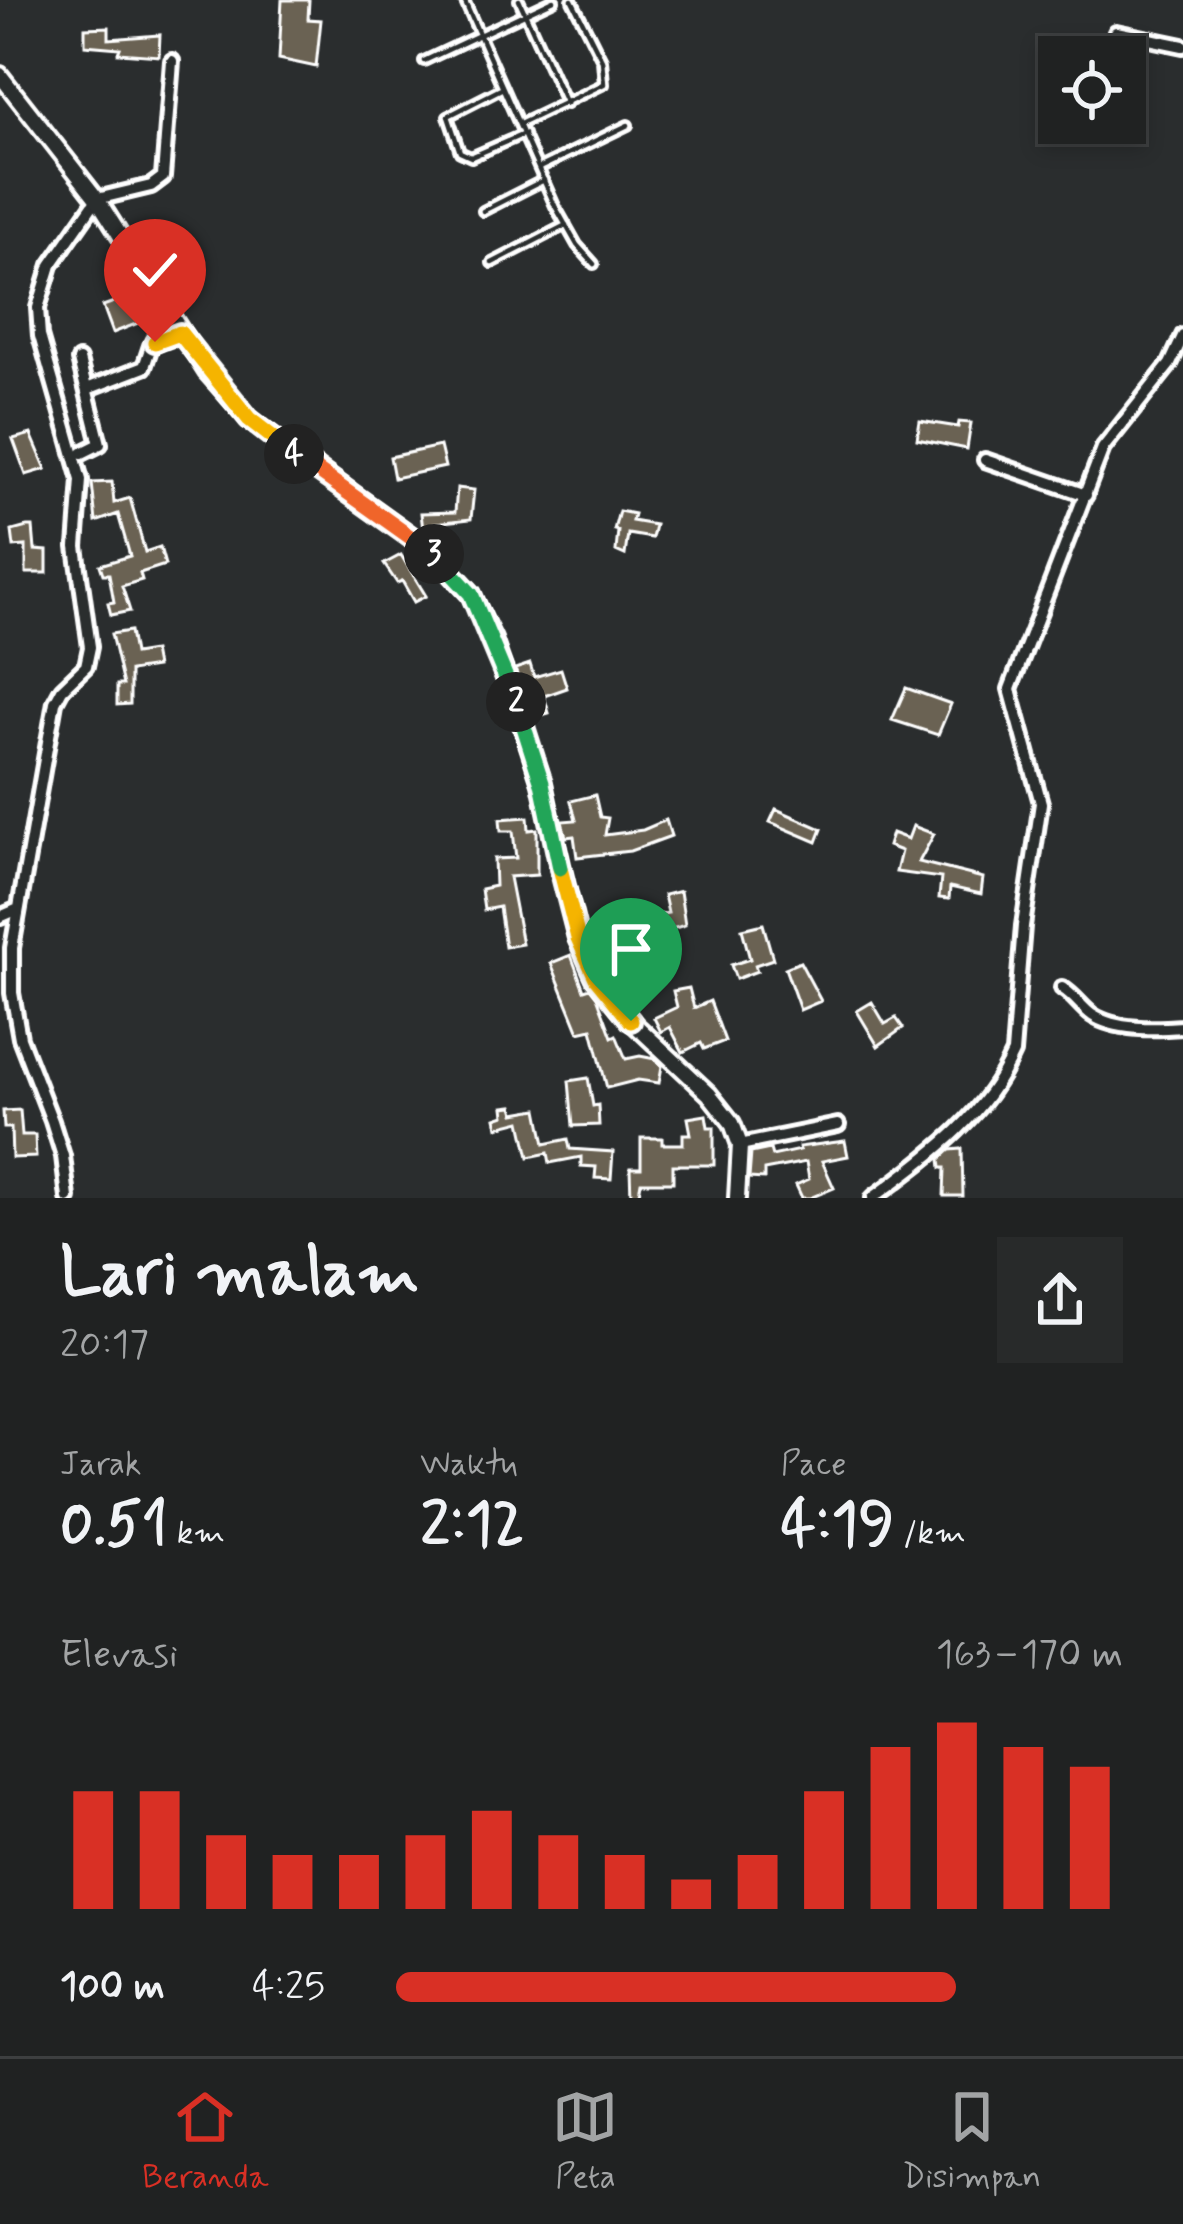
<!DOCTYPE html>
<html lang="id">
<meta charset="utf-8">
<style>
:root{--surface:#202222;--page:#282a2a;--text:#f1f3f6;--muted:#a2a4a5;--line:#3d3f40;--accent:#d93025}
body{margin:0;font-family:Mynerve,sans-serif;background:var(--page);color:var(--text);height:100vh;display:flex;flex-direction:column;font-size:45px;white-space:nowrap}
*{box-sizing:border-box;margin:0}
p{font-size:39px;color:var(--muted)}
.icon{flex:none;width:66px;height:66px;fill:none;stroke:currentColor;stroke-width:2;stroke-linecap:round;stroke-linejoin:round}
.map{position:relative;height:1198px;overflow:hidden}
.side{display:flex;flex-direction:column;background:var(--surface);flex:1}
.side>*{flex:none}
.buttons{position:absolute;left:1038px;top:36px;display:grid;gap:24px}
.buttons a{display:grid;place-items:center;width:108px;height:108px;border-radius:0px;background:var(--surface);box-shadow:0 6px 18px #0003,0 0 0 3px var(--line);font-size:60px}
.pin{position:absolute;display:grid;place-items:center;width:102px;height:102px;color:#fff;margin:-123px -51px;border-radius:50% 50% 50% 0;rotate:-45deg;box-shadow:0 0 12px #0007}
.pin .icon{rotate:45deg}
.km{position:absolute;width:60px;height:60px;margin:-30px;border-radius:50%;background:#222;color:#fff;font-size:33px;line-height:60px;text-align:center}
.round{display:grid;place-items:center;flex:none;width:126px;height:126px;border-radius:0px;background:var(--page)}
.overview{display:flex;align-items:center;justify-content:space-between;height:204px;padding:0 60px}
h1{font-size:66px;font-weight:800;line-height:90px}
.figures{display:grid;grid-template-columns:repeat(3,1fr);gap:18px;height:204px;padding:12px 60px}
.figures div{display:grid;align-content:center}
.figures b{font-size:60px;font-weight:800}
.figures small{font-size:33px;font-weight:400}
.figures p{font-size:33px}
.chart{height:336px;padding:24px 60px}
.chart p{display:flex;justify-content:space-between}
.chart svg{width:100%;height:216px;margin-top:12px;stroke:var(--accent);stroke-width:6}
ul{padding:0 60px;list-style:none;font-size:39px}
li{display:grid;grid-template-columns:192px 144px 1fr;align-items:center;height:90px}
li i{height:30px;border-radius:15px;background:var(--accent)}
.menu{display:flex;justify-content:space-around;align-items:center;height:168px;border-top:3px solid var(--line);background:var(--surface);font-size:33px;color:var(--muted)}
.menu a{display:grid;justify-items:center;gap:6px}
.menu .on{color:var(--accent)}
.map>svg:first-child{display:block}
.building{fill:#6a6252;stroke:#fff;stroke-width:3}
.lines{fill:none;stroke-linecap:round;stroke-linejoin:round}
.lane-casing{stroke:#fff;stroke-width:14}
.street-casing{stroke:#fff;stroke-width:20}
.secondary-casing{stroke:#fff;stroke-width:22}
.lane{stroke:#2a2d2e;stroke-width:4.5}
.street{stroke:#2a2d2e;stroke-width:10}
.secondary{stroke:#2a2d2e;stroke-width:14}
.split-1-casing{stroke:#fff;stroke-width:24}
.split-2-casing{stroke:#fff;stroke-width:24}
.split-3-casing{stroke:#fff;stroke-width:24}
.split-4-casing{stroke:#fff;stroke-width:24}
.split-5-casing{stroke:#fff;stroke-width:24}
.split-1{stroke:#f5b400;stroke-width:15}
.split-2{stroke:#22a559;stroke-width:15}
.split-3{stroke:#22a559;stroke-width:15}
.split-4{stroke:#f0652b;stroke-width:15}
.split-5{stroke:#f5b400;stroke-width:15}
</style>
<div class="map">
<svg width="1183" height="1198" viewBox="0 0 1183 1198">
<rect width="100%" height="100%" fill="#2a2d2e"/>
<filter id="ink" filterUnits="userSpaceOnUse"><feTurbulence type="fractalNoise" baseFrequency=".00833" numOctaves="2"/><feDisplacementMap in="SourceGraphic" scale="24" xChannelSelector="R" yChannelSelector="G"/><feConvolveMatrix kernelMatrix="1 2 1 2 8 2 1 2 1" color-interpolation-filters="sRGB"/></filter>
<g filter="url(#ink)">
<path class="building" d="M282,0H309L308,19L321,20L316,67L279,59Z
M109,27V39L160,35L159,56L118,53L120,48L85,45V28Z
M136,294L146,320L113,333L103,306Z
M920,421L958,427L959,422L971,423L967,449L917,439Z
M31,434L46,469L26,475L13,439Z
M440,446L445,467L394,478L390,457Z
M112,482L114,503L130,498L145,552L160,547L165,565L140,573L142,580L122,586L130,611L111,615L108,603L114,602L109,574H103L100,565L130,556L118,514L96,522L92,483Z
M457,488L474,490L471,519L434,523V530H423L421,513L455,512Z
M619,511L634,514L632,521L655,525L652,538L628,534L625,555L616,551L618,531L614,530Z
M27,527H33L35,550L47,551V573H26V546L14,547L12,531Z
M401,555L426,596L414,602L402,581L397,583L384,564Z
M130,631L134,654L153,651L156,667L130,671V704L117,705V685H123L111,634Z
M530,664L534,677L561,669L567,688L544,696L549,713L532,718L515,669Z
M906,688L951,704L938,735L892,720Z
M595,795L600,817L608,818L605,835L643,830L666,820L671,836L630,851L577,857L574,836L566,837L562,821L576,820L571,801Z
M776,809L822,829L817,842L770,822Z
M528,817L529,830L537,829V875L509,877L522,944L505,947L499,907L484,910L481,889L495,886L494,859L516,858L513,831H501L500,819Z
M913,826L934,834L919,862L983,878L981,894L950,887L949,899L939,898L941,878L896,872L901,851L888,846L892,833L908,839Z
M680,891L685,925L646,937L642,918L668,913L664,895Z
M602,921L611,949L617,947L624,968L615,972L612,965L605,970L588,926Z
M763,924L773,959L755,965L757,971L736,979L731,965L750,959L742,929Z
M571,955L584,990L590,988L597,997L612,1037L616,1035L626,1059L640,1056L655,1059L662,1066L659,1083L638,1080L607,1088L592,1029L579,1032L551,963Z
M800,962L821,1001L800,1010L785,968Z
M689,988L694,1008L710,1001L725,1041L704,1049L701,1043L683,1052L670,1027L661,1032L654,1018L677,1007L673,991Z
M872,1002L885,1024L896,1018L903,1028L878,1046L857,1011Z
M588,1078L593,1106L598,1105L599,1125L573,1126L569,1081Z
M513,1106L515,1113L538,1109L545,1144L568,1139L570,1149L613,1152L611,1179L595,1178L596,1167L581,1166V1157L550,1163L548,1153L529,1157L521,1121L498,1127L496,1118L505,1115L504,1107Z
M20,1110L22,1135H35L36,1157L12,1158L11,1128H4L3,1111Z
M706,1115L708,1127H714V1165H673V1182H641L638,1198H631L630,1168H641V1138H662V1144H683V1134H691L688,1118Z
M845,1141L848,1156L822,1161L834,1188L810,1198H802L796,1185L809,1179L806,1162L764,1170V1179L749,1178L751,1153L770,1149L772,1156L800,1150L799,1147Z
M962,1149L963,1196H944L945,1168H941L940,1159L950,1150Z"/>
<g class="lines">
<g class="lane-casing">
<path id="lane" d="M464,0L555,206L577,245L594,264
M519,0L566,104
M424,61L554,0
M503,88L448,116L460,152L471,157L524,134
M520,124L604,84L602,60L572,0
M541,167L628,125
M483,211L544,180
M492,263L566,225"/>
</g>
<g class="street-casing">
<path id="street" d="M1116,32L1183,46
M79,360L100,444L82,453
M87,389L144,367L151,346L180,333
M985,460L1086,495
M0,917L16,910
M1062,988C1075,996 1081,1007 1092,1015C1116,1031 1156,1029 1183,1027
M740,1145L838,1125
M68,1198L63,1156L52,1121L20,1038L12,993V948L55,702L62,689L86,666L90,647L76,547L81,480L40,336L38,308L51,265L97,199L151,186L163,177L172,61
M873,1198C928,1157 984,1118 1013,1053L1023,926L1041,803L1010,689L1103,448L1170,364L1183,336"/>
</g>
<g class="secondary-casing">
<path id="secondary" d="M0,75L97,199L207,372L249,419L426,546L471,594L493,639L542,783L578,938L596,978L631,1021L709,1094L732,1123L740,1145L737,1198"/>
</g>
<use href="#lane" class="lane"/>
<use href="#street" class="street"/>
<use href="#secondary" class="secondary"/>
</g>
</g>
<g class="lines" filter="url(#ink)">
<g class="split-1-casing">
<path id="split-1" d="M560,868L578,938L596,978L631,1021"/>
</g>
<g class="split-2-casing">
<path id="split-2" d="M516,702L542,783L560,868"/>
</g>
<g class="split-3-casing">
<path id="split-3" d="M434,554L471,594L516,702"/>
</g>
<g class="split-4-casing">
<path id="split-4" d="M294,454L434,554"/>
</g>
<g class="split-5-casing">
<path id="split-5" d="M155,342L180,333L249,419L294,454"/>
</g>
<use href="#split-1" class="split-1"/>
<use href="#split-2" class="split-2"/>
<use href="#split-3" class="split-3"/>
<use href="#split-4" class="split-4"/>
<use href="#split-5" class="split-5"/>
</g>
</svg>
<div class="buttons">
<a><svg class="icon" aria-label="locate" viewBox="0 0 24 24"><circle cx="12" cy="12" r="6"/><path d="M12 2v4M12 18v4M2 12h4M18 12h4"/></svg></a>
</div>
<div class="pin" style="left:631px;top:1021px;background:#1e9e55"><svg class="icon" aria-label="arrive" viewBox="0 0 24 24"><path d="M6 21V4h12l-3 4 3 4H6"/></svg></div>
<div class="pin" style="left:155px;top:342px;background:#d93025"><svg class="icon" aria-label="check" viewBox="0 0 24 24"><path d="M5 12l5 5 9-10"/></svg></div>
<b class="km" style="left:516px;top:702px">2</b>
<b class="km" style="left:434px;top:554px">3</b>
<b class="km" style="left:294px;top:454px">4</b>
</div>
<section class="side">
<div class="overview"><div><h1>Lari malam</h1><p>20:17</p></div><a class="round"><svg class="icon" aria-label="share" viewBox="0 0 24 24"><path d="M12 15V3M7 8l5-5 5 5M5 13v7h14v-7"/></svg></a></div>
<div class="figures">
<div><p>Jarak</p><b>0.51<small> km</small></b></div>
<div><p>Waktu</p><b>2:12</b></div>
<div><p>Pace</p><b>4:19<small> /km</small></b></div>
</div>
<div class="chart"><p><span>Elevasi</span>163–170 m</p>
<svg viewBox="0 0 160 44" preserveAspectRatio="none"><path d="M5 44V20M15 44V20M25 44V29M35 44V33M45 44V33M55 44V29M65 44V24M75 44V29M85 44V33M95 44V38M105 44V33M115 44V20M125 44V11M135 44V6M145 44V11M155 44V15"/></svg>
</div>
<ul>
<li><b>100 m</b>4:25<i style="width:77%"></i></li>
</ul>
</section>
<nav class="menu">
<a class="on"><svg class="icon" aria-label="home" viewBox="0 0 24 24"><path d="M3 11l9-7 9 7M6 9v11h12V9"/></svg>Beranda</a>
<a><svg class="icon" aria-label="map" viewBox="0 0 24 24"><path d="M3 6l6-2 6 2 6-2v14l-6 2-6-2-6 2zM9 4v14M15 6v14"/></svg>Peta</a>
<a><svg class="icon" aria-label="saved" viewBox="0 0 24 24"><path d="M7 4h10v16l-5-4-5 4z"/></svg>Disimpan</a>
</nav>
